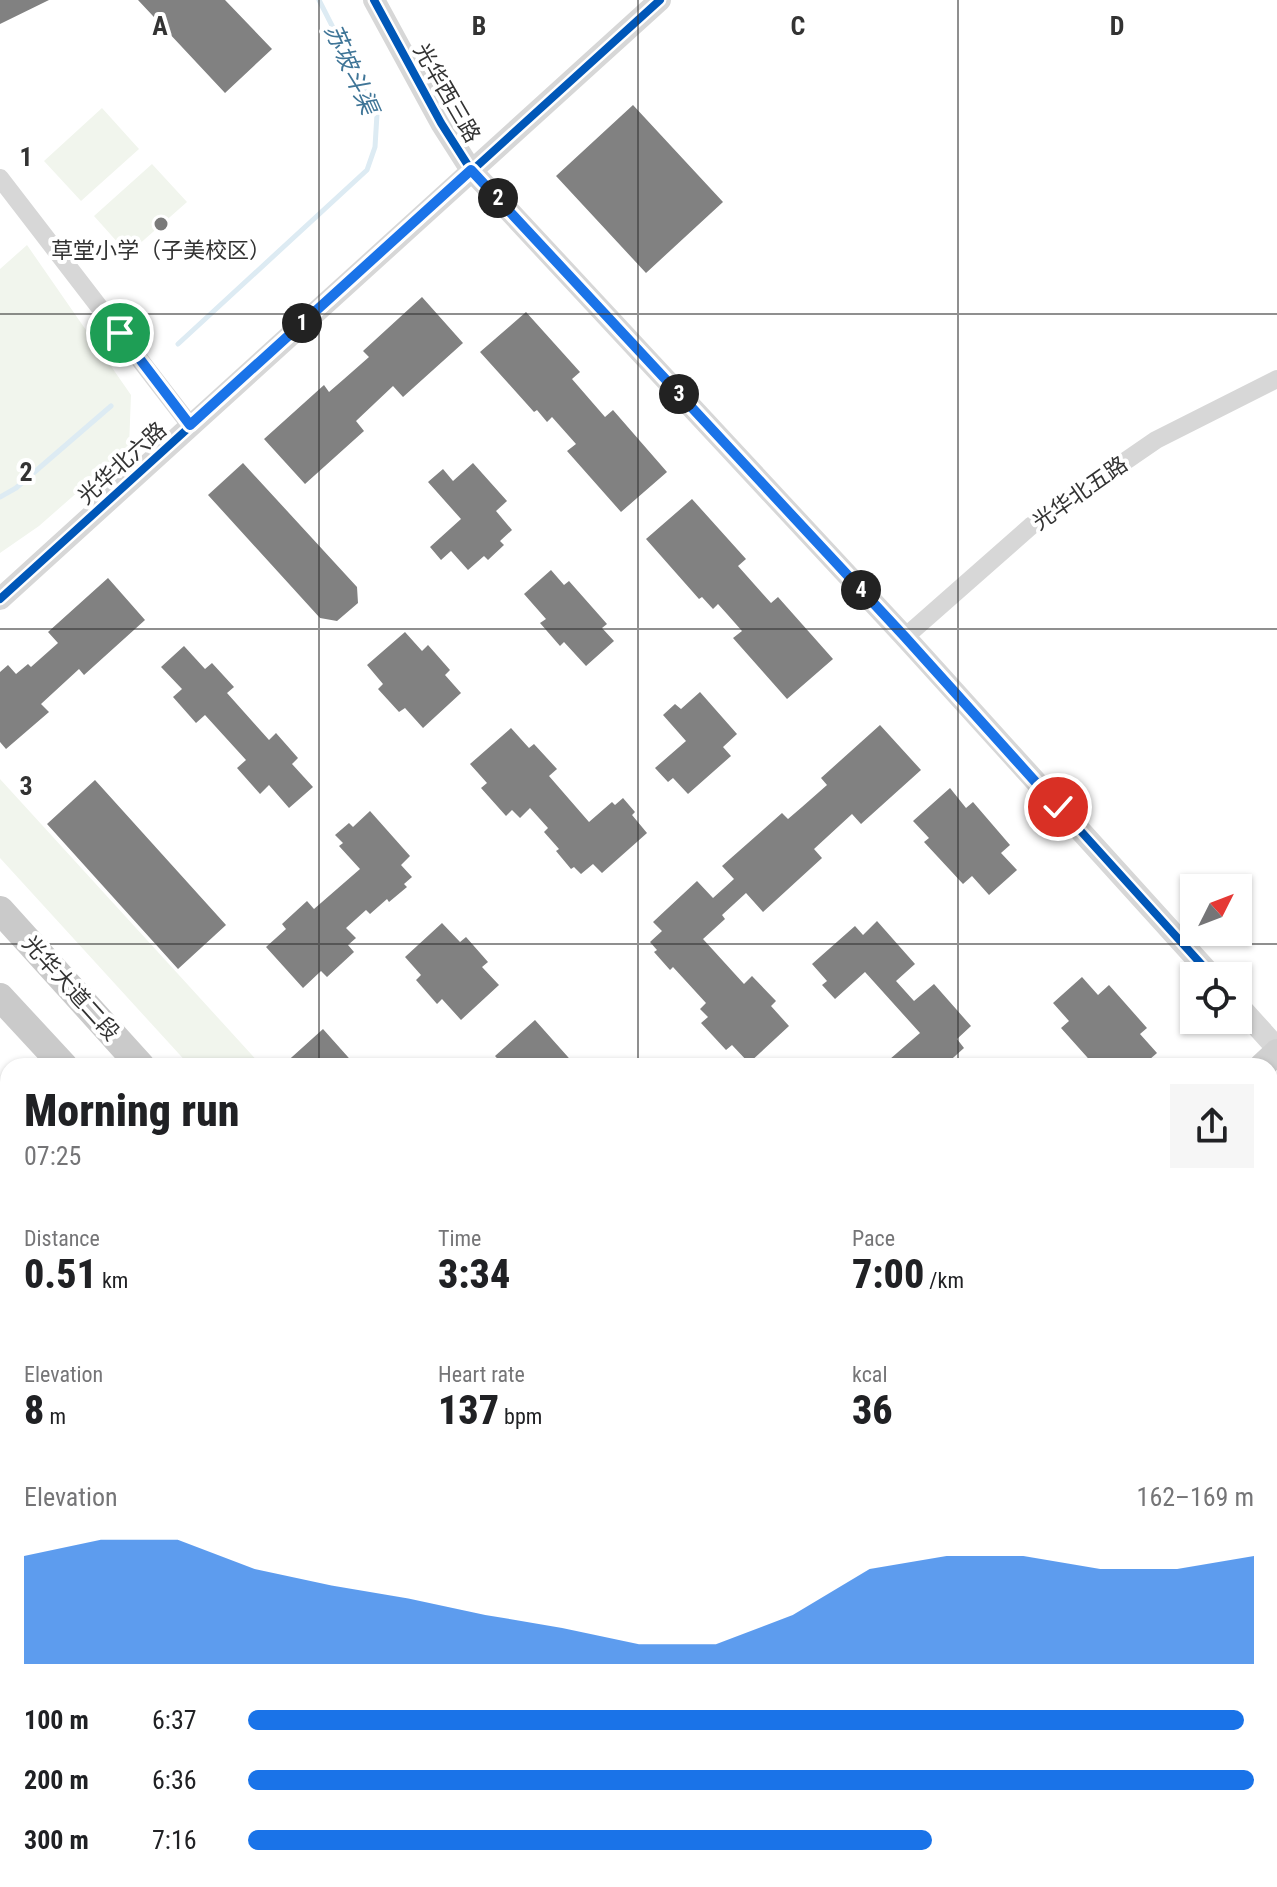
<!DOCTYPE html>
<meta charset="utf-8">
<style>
:root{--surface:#fff;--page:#f6f6f6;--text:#202124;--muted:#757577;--accent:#1a73e8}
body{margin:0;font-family:"Roboto Condensed","Noto Sans SC",sans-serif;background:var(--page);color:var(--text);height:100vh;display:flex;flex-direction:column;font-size:30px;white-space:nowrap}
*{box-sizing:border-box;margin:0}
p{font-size:26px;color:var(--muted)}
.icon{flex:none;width:44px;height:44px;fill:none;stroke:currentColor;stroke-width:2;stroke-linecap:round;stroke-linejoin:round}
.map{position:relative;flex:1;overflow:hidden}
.panel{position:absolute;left:0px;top:1058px;width:1278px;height:830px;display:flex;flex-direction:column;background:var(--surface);border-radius:24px 24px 0 0;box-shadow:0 2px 6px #0004}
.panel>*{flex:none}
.needle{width:52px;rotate:48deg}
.buttons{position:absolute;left:1180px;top:874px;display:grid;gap:16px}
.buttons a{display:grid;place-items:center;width:72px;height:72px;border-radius:0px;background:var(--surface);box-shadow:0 2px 6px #0004;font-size:40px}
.pin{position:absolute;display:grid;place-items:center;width:68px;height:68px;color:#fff;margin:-34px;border:4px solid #fff;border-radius:50%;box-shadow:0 2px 8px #0007}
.km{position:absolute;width:40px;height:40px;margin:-20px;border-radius:50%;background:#222;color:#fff;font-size:22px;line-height:40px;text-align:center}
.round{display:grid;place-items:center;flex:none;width:84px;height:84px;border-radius:0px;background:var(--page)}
.headline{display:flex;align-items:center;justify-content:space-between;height:136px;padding:0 24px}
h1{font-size:44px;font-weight:800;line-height:60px}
.stats{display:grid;grid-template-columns:repeat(3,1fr);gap:12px;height:136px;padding:8px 24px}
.stats div{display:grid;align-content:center}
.stats b{font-size:40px;font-weight:800}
.stats small{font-size:22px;font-weight:400}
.stats p{font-size:22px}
.chart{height:224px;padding:16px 24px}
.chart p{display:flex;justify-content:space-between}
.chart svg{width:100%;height:144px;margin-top:8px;fill:var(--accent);opacity:.7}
ul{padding:0 24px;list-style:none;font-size:26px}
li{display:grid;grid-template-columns:128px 96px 1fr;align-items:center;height:60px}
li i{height:20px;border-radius:10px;background:var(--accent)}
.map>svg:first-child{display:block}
.green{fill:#f1f5ed}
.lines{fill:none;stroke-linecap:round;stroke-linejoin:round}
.stream{stroke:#ddebf3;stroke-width:5}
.building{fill:#818181}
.minor{stroke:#d7d7d7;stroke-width:18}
.tertiary{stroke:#d7d7d7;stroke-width:22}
.secondary{stroke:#d0d0d0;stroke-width:26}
.primary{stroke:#cacaca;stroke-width:28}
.cycleway-casing{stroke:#fff;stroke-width:13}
.cycleway{stroke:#0057b8;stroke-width:8}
.route-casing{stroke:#fff;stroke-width:16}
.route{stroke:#1a73e8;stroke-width:10}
.grid{fill:none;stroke:#333;stroke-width:2;stroke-opacity:0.55}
.poi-dot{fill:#7a7a7a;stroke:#fff;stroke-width:3}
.labels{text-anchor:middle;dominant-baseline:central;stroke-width:8;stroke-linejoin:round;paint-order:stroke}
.street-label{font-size:22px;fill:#333;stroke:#fff}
.poi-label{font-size:22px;fill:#333;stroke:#fff}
.water-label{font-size:24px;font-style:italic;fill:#3f7597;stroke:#fff}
.grid-label{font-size:26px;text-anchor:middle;font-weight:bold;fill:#333;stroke:#fff;stroke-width:8;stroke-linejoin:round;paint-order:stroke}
</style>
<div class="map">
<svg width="1277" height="1887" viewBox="0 0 1277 1887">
<rect width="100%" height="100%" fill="#fff"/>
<path class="green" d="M102,108L139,149L81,201L44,161Z
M152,164L187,202L128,254L94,216Z
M27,245L131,395L129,447L39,526L0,553V269Z
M0,779L262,1066H190L0,858Z
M1270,1163L1277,1164V1887H944L938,1880H1270Z"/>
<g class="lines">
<path class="stream" d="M178,344L367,170L375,147L377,114L319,0
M0,497L16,488L111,406"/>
</g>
<path class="building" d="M0,0H49L0,24Z
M138,0H225L272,49L225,93Z
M633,105L723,202L646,273L556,176Z
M422,297L463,343L403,397L393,386L356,421L364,431L305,484L264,439L324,385L329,392L344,379L369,357L363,351Z
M526,312L580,372L572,379L605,417L613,410L667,472L621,512L567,451L576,444L552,417L547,422L537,410L534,412L480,352Z
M243,463L357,587L358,603L337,621L320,618L208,495Z
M473,463L507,501L496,511L512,530L500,541L504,545L488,560L484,556L468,570L451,551L441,560L430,547L461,519L428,482L443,469L453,481Z
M692,499L746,559L738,566L771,603L778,597L833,659L787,699L733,638L742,631L727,614L718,604L713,609L702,597L699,599L646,539Z
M551,570L564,585L569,581L607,624L602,628L614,641L586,666L564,642L560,646L540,623L546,619L524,594Z
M108,578L145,620L84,675L79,669L41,704L49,712L6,749L0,742V672L8,665L16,674L28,664L31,667L58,643L48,632Z
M405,632L422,651L428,645L450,670L445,675L461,693L423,728L405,708L399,712L378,689L383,684L367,665Z
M184,646L205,669L212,663L234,687L227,693L269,740L276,733L298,758L292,764L313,787L289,808L269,785L260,794L237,768L246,760L205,715L196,723L173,697L182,689L161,667Z
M700,692L737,734L723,747L731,756L688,794L673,778L668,782L655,768L686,741L663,715L675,704L681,709Z
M880,725L921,770L861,824L852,814L814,849L822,858L763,912L746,893L722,915L725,919L703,939L744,984L752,976L776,1001L771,1006L789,1026L749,1063L732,1045L726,1050L701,1023L708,1017L700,1009L706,1003L673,967L670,970L654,952L657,950L650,942L662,931L653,922L697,881L713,898L734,879L722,866L782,813L788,819L802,807L827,785L821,778Z
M511,728L529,748L534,744L557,769L549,776L589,822L612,802L615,805L623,798L635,812L632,815L647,833L602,873L593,864L581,874L574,867L571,869L556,851L559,849L544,832L548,828L530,808L520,818L512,810L506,816L481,788L487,783L470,764Z
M95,780L226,925L178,969L47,824Z
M950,788L966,808L973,802L1010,845L1001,853L1017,870L989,895L972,876L963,884L924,842L929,838L913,821Z
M370,811L410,856L401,865L412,877L404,884L407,887L389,902L387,899L370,914L366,910L346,928L356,938L348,945L354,952L327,977L321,971L303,988L266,947L286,929L282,924L307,901L314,909L360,869L339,846L343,843L335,835L349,823L353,827Z
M877,921L915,964L896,981L914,1001L934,984L971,1026L957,1039L964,1048L944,1066H882L920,1033L865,972L835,999L822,985L827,981L812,964L855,926L863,935Z
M442,923L460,942L466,937L488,962L482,967L499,985L461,1020L442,999L437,1004L416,980L421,975L405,957Z
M1082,977L1098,995L1109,985L1147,1028L1140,1034L1157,1053L1142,1066H1095L1061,1028L1069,1021L1053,1003Z
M535,1020L576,1066H504L495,1056Z
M323,1029L356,1066H282Z"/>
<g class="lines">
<path class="minor" d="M0,178L190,425
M905,637L1031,526L1156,440L1277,379
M0,1422L8,1415
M0,1709L8,1718
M155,1880L162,1887"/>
<path class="tertiary" d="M374,0L441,123L471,170L905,637L1212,976
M0,599L660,0
M1238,1005L1277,1048"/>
<path class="secondary" d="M1262,1066L1277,1052
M1270,1115L1277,1108
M376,1887L384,1880
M426,1887L434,1880"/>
<path class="primary" d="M0,910L141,1066
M0,997L64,1066
M813,1880L820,1887
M884,1880L890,1887"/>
<g class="cycleway-casing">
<path id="cycleway" d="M374,0L441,123L471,170L905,637L1212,976
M0,599L660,0"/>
</g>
<use href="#cycleway" class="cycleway"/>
</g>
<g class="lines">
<g class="route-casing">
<path id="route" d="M120,333L190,425L471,170L905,637L1058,807"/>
</g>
<use href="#route" class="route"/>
</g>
<path class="grid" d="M319,0V1066M638,0V1066M958,0V1066M0,314H1277M0,629H1277M0,944H1277M0,1258H8M1270,1258H1277M0,1572H8M1270,1572H1277M319,1880V1887M638,1880V1887M958,1880V1887"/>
<circle class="poi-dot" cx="161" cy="224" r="8"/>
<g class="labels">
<g class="street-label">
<text transform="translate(447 93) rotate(60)">光华西三路</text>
<text transform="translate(122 463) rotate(-42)">光华北六路</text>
<text transform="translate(1080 493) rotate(-35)">光华北五路</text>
<text transform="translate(71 988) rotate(48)">光华大道二段</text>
</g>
<g class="poi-label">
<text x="161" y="250">草堂小学（子美校区）</text>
</g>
<g class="water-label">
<text transform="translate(351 69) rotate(66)">苏坡斗渠</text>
</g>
</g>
<g class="grid-label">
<text x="160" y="35">A</text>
<text x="479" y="35">B</text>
<text x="798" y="35">C</text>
<text x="1117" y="35">D</text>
<text x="26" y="166">1</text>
<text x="26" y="481">2</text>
<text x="26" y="795">3</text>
</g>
</svg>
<div class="buttons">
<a><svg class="needle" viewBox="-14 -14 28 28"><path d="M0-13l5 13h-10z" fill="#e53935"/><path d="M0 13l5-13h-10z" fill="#757577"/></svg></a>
<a><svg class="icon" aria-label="locate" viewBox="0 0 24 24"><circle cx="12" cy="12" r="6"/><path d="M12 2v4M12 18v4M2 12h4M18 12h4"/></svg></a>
</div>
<div class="pin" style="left:120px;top:333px;background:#1e9e55"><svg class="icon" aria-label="arrive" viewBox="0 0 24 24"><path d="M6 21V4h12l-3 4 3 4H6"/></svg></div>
<div class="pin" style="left:1058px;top:807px;background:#d93025"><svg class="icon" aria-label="check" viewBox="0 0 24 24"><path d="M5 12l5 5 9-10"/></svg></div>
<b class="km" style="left:302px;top:323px">1</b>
<b class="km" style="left:498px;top:198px">2</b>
<b class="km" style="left:679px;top:394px">3</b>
<b class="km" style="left:861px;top:590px">4</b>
<section class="panel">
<div class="headline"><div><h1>Morning run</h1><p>07:25</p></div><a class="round"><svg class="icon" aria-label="share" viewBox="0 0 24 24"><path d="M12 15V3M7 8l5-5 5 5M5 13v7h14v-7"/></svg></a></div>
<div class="stats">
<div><p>Distance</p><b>0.51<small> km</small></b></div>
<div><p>Time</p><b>3:34</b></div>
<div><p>Pace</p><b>7:00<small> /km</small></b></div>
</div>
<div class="stats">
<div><p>Elevation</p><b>8<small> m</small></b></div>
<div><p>Heart rate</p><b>137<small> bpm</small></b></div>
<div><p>kcal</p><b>36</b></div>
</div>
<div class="chart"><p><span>Elevation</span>162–169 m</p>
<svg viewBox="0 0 160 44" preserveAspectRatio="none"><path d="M0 44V11L10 6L20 6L30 15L40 20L50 24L60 29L70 33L80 38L90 38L100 29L110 15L120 11L130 11L140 15L150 15L160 11V44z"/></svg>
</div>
<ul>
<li><b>100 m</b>6:37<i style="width:99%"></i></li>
<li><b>200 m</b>6:36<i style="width:100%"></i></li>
<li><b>300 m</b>7:16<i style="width:68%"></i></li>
</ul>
</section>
</div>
